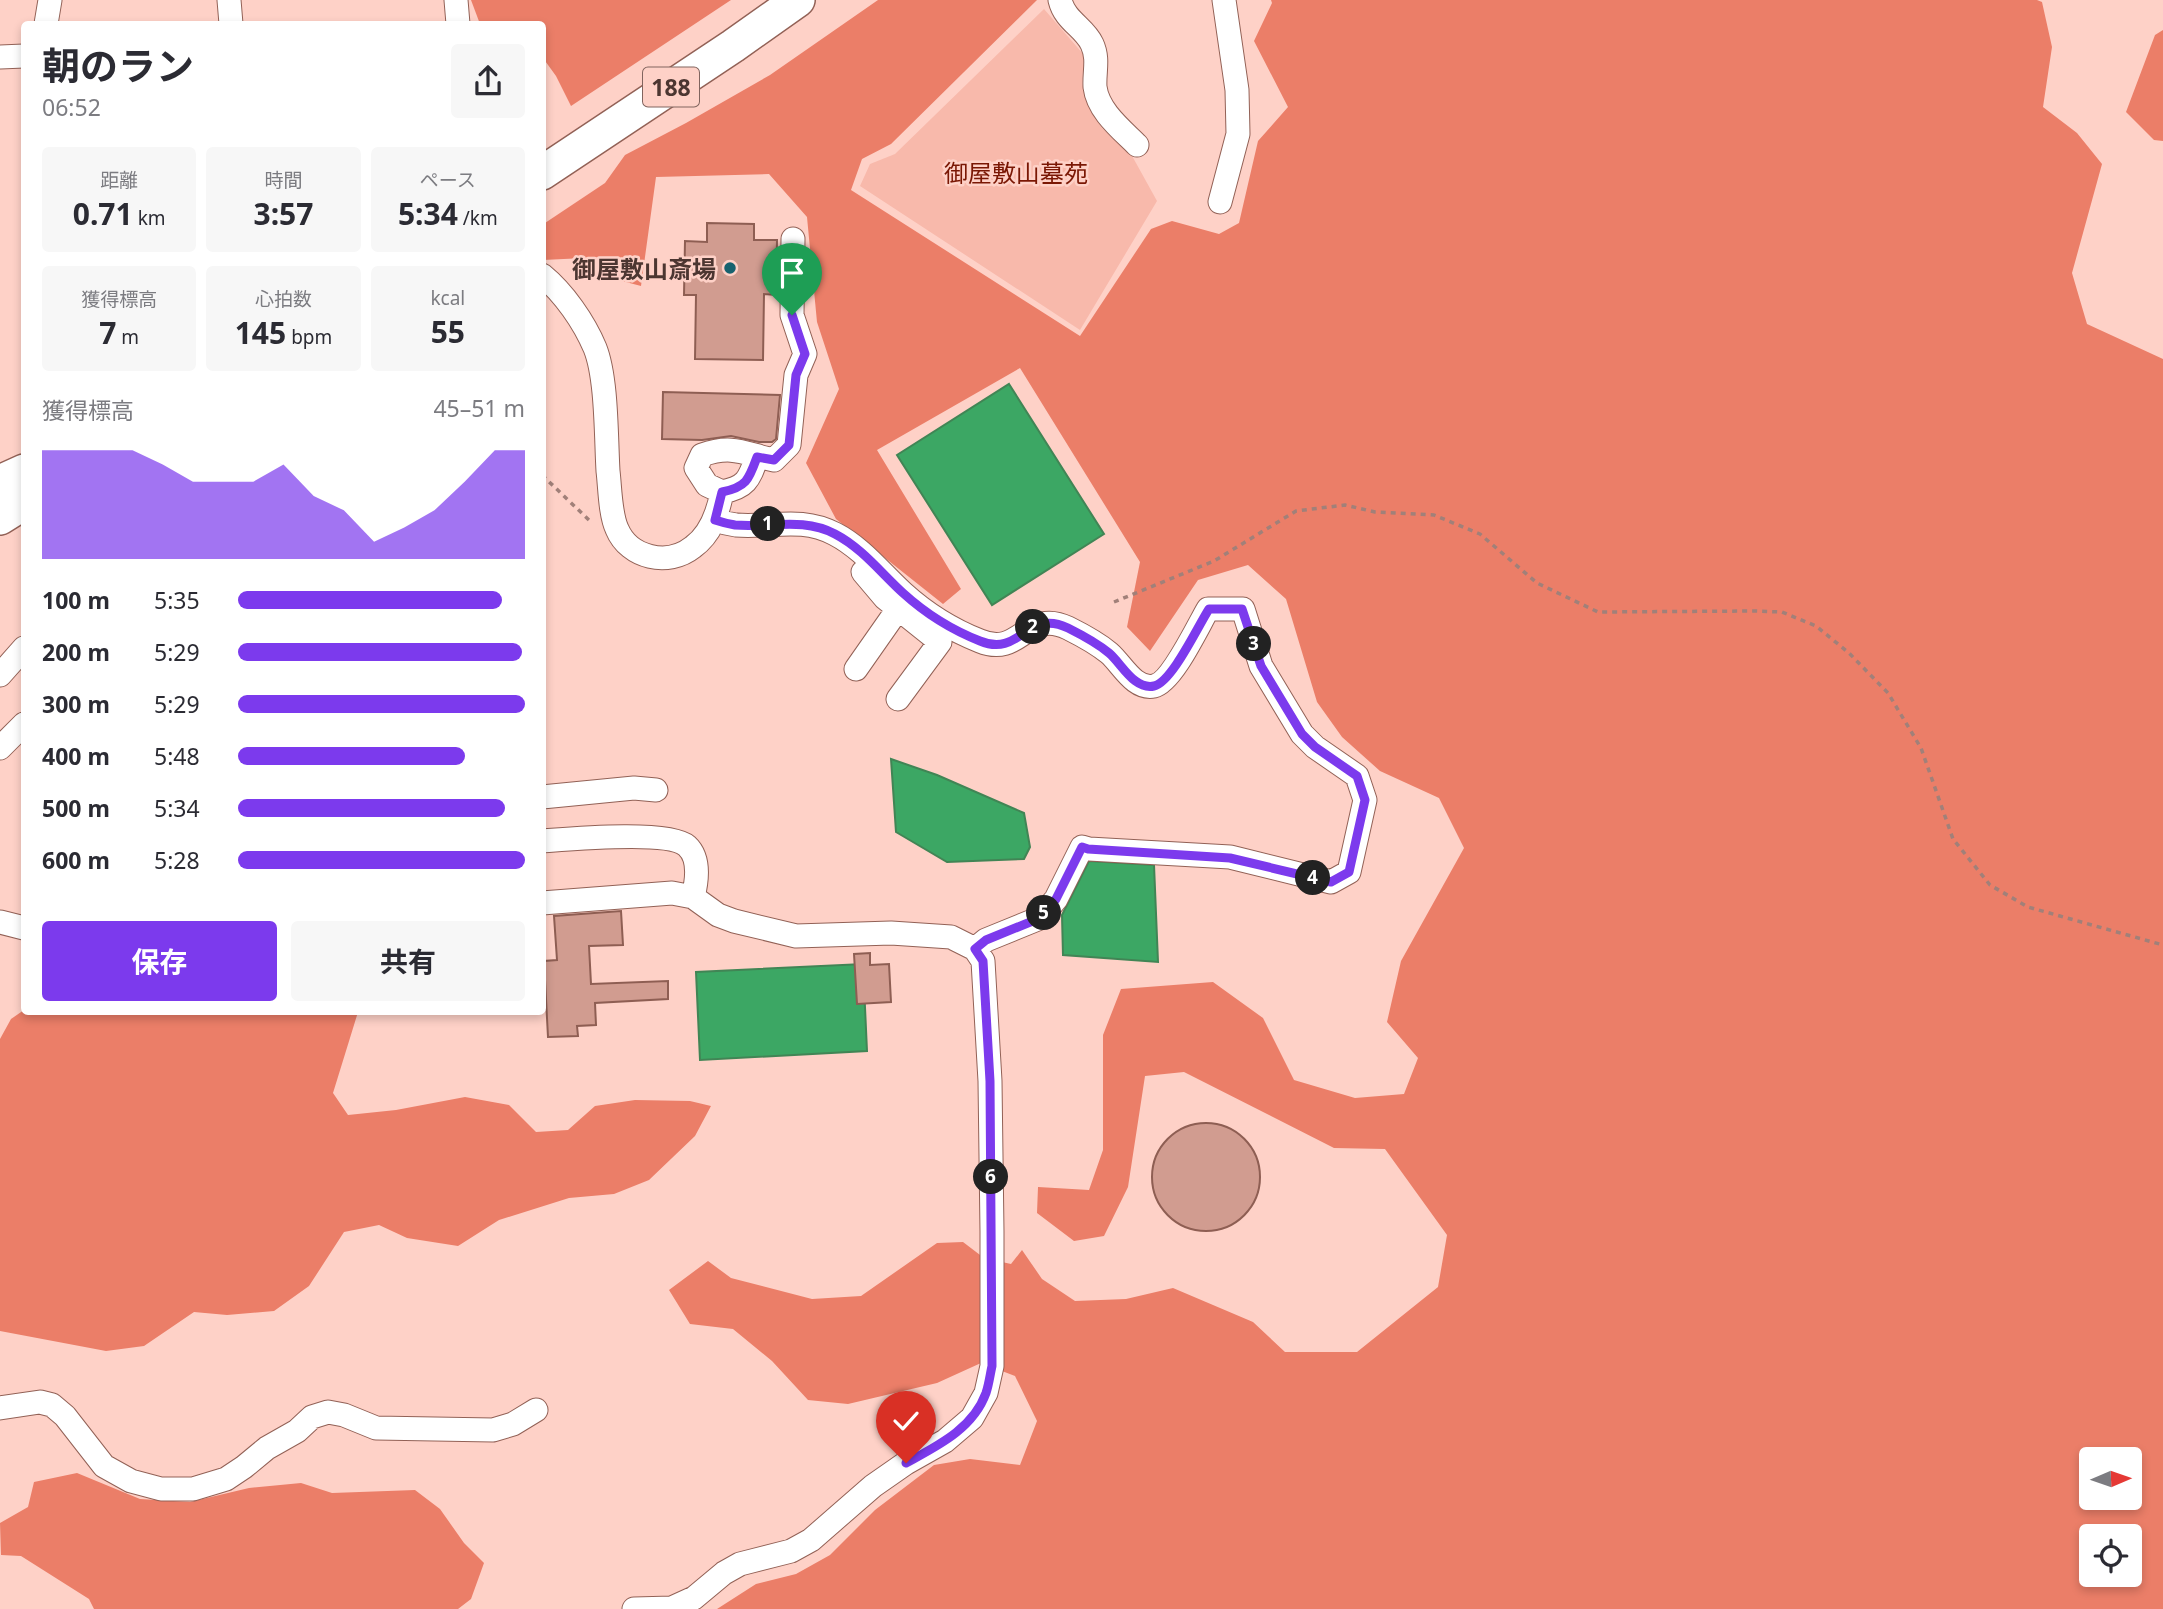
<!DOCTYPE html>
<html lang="ja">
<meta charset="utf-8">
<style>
:root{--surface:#fff;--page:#f7f7f7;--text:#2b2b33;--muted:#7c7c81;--accent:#7c3aed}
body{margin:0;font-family:"Noto Sans","Noto Sans JP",sans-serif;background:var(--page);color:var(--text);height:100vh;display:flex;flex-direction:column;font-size:26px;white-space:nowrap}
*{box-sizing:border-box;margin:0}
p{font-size:23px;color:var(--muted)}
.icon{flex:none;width:38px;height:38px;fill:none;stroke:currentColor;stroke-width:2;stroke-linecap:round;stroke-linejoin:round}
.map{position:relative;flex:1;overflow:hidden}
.panel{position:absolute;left:21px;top:21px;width:525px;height:994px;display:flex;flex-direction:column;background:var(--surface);border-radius:7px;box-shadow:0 4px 10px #0003}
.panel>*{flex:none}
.needle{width:46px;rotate:88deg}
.tools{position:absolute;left:2079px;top:1447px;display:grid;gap:14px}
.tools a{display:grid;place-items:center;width:63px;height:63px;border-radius:7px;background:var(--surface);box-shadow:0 4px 10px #0003;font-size:35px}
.pin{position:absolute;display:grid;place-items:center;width:60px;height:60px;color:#fff;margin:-72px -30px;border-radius:50% 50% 50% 0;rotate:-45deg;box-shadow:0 0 7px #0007}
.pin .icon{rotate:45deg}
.km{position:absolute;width:35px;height:35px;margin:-18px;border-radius:50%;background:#222;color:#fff;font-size:19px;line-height:35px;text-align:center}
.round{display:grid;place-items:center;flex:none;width:74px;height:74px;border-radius:7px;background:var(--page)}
.overview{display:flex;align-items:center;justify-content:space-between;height:119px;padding:0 21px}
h1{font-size:38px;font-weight:700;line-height:52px}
.stats{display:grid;grid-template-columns:repeat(3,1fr);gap:10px;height:119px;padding:7px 21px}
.stats div{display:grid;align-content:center;border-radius:7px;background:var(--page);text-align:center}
.stats b{font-size:30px;font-weight:700}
.stats small{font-size:19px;font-weight:400}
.stats p{font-size:19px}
.chart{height:196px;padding:14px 21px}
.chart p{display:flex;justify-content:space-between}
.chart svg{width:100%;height:126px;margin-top:7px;fill:var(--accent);opacity:.7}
.button{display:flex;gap:14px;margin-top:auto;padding:14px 21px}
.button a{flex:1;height:80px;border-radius:7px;background:var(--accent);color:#fff;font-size:28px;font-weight:700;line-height:80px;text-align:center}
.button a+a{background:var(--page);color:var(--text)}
ul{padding:0 21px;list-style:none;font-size:23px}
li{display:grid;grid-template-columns:112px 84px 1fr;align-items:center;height:52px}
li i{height:18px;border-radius:9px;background:var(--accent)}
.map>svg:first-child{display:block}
.green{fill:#f8b9ab}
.forest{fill:#eb7e68;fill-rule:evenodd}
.water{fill:#3ca764;stroke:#418555;stroke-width:2}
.building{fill:#d19c90;stroke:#8e5e53;stroke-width:2}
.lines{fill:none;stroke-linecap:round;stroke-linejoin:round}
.minor-casing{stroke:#926156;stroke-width:25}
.highway-casing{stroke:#926156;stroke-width:36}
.path{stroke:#a18079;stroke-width:3.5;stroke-dasharray:5 5;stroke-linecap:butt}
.minor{stroke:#fff;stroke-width:23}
.highway{stroke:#fff;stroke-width:33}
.route-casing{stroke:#fff;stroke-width:14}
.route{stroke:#7c3aed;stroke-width:9}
.poi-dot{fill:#18626f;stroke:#fed1c7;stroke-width:2.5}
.labels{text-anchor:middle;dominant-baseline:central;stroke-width:5;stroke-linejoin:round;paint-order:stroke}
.shield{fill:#fed1c7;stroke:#81645e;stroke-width:2}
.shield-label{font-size:23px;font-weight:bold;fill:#4c3631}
.park-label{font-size:24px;fill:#7a1704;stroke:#fed1c7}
.poi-label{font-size:24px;font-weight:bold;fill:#4c3631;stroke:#fed1c7;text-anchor:end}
</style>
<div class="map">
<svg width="2163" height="1609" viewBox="0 0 2163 1609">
<rect width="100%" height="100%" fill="#fed1c7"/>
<path class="green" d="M1044,9L1084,55L1082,84L1089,107L1102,128L1131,154L1157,201L1080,330L860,186L870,164L895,154Z"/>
<path class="forest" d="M471,0H731L571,106L556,76L543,58L542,24H480Z
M878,0H1037L891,144L862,159L851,190L1080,336L1151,229L1172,221L1219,234L1239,223L1258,141L1288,107L1254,41L1272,3L1271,0H2037L2042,2L2052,47L2043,107L2077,133L2102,164L2072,273L2087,324L2163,359V1609H717L756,1584L796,1574L830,1555L875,1510L934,1465L970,1459L1020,1465L1037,1421L1015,1376L981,1363L937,1383L848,1404L808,1400L772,1361L733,1329L690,1324L669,1290L708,1261L731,1278L812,1299L861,1296L937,1243L963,1242L984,1258L1011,1264L1022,1250L1042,1279L1075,1301L1126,1299L1173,1288L1253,1322L1285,1352H1357L1438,1287L1447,1235L1385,1149L1334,1148L1184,1072L1145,1076L1128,1187L1104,1236L1074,1241L1037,1213L1038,1187L1089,1190L1103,1150V1035L1121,989L1213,982L1263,1018L1294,1080L1355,1098L1404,1094L1418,1058L1387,1022L1401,961L1464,848L1439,798L1380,771L1342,737L1317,702L1286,599L1248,565L1198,580L1150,651L1127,627L1140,562L1020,368L877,450L961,589L943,604L836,519L806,463L839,389L817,322L807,217L769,174L656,177L641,286L622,281L605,257L543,260L542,225L605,183L625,155L686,123L770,75ZM2091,1460H2130V1498H2091ZM2091,1536H2130V1575H2091Z
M2163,30V141L2154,140L2126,112L2155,35Z
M24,1010L358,1012L333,1093L348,1115L396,1110L465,1097L509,1105L536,1132L568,1130L595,1106L635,1100L690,1101L711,1106L695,1136L649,1180L614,1194L569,1198L499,1220L458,1246L407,1238L379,1225L344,1232L309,1286L274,1311L227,1315L194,1312L144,1346L106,1351L0,1331V1039L11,1019Z
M77,1473L140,1499L190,1502L249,1488L301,1483L332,1493L415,1490L440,1509L464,1543L484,1563L471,1599L458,1609H94L89,1599L21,1556L1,1555L0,1523L28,1507L34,1482Z"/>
<path class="water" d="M1009,384L1104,534L992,605L897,455Z
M891,759L937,775L1024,813L1030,847L1024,859L947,862L896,832Z
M1089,861L1154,865L1158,962L1063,955L1062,915Z
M863,964L867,1051L700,1060L696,972Z"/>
<path class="building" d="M707,223L754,224V240H777L776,295L764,294L763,360L695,359L696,295H684L685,241L707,242Z
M663,392L780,395L776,439L772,442H759L731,436L702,440L662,439Z
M621,911L623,945L589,946L591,984L668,981V999L595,1003L596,1025L577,1026L578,1036L548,1037L544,961L557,960L554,916Z
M870,953V965L889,964L891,1002L857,1004L854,954Z
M1152 1177a54 54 0 1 1 108 0a54 54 0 1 1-108 0Z"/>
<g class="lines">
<g class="minor-casing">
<path id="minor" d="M229,0L231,24
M456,0L458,24
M1060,0C1065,21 1084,27 1092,44C1099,59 1094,72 1095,87C1098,111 1121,129 1137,145
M46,24L50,0
M0,57L24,56
M1220,202L1238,134L1237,90L1224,0
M542,275C564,293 584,322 595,348C607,378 606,437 608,471C610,487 610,514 617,529C629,558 668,567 693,547C711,534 718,513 722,492L707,485L696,468L702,455C733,444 745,454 774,460L789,445L796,375L805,354L792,315L793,239
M722,492C747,487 749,479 757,457
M715,520C721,522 729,524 736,525C771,528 801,516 835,534C862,548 881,573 903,593C925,613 952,630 980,641C1021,658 1026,608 1068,628C1082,635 1097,643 1109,653C1122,664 1134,690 1154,686C1172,682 1198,626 1208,609H1243L1261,666L1302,734L1315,747L1357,776L1365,800L1349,872L1331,882L1230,857L1089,849L1082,847L1056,899L1040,918L986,940L975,949
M863,572L885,598L940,642L898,699
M856,669L898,609
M0,675L24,648
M0,748L24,724
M542,797L634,788L656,790
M542,841C569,839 669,830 687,846C700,858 697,881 693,897
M542,903L672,893L693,897L718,915L734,921L796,936L891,933L951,937L975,949L983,961L990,1081L992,1232V1366L986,1393L972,1418L945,1441L906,1463L873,1486L811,1540L791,1551L740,1564L724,1573L694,1598L672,1608L634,1609
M0,922L24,928
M0,1408L40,1402L52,1405L65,1416L104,1466L131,1481L161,1489H193L226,1479L244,1467L267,1448L297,1431L312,1417L328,1412L344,1415L376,1428L493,1430L513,1424L536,1410"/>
</g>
<g class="highway-casing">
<path id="highway" d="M542,173L733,46L798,0
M0,482L24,471
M0,518L24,503"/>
</g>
<path class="path" d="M542,475L591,522
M1114,602L1214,561L1296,511L1345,505L1375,512L1434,515L1480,534L1537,583L1598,612L1754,611L1782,612L1816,626L1849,653L1888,693L1921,748L1953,839L1990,885L2028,907L2163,945"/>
<use href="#minor" class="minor"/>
<use href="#highway" class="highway"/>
</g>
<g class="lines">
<g class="route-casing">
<path id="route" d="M792,315L805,354L796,375L789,445L774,460L757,457C749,479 747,487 722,492L715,520C721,522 729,524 735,525C770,528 803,517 835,534C862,548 881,573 903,593C925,613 952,630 980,641C1021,658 1026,608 1068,628C1082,635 1097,643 1109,653C1122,664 1134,690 1154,686C1172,682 1198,626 1209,609H1242L1261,666L1302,734L1315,747L1357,776L1365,800L1349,872L1331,882L1230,858L1088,849L1082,847L1056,899L1040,918L986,940L975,949L983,961L990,1081L992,1366C990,1375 989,1384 986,1393C973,1429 937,1446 906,1463"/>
</g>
<use href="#route" class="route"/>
</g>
<circle class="poi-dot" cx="730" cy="268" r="7"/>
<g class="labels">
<rect class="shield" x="643" y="67.5" width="56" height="39" rx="5"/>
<g class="shield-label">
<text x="671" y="87">188</text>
</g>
<g class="park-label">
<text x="1016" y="172">御屋敷山墓苑</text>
</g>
<g class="poi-label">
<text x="716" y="268">御屋敷山斎場</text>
</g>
</g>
</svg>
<div class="tools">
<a><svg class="needle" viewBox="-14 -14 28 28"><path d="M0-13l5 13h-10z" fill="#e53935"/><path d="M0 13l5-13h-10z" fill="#7c7c81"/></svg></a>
<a><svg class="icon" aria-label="locate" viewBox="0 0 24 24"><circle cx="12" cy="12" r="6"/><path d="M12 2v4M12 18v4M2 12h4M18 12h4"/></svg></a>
</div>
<div class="pin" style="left:792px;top:315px;background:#1e9e55"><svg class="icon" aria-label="arrive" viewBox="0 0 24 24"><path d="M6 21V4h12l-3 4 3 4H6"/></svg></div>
<div class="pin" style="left:906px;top:1463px;background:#d93025"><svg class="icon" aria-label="check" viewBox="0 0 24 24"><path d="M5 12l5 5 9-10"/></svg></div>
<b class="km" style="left:768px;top:524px">1</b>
<b class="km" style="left:1033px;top:627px">2</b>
<b class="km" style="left:1254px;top:644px">3</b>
<b class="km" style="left:1313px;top:878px">4</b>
<b class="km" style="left:1044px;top:913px">5</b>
<b class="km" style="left:991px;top:1177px">6</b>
<section class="panel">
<div class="overview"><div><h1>朝のラン</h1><p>06:52</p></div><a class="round"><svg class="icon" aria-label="share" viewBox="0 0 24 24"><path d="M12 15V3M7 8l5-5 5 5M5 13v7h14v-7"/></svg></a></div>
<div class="stats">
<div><p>距離</p><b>0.71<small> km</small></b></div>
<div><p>時間</p><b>3:57</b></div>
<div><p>ペース</p><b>5:34<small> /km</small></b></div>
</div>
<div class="stats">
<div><p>獲得標高</p><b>7<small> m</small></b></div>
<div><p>心拍数</p><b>145<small> bpm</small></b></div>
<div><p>kcal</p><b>55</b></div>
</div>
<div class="chart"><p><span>獲得標高</span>45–51 m</p>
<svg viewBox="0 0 160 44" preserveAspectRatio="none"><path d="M0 44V6L10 6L20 6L30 6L40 11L50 17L60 17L70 17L80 11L90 22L100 27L110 38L120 33L130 27L140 17L150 6L160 6V44z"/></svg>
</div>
<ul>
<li><b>100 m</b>5:35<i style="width:92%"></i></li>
<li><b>200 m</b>5:29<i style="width:99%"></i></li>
<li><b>300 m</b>5:29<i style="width:100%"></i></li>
<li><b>400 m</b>5:48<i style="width:79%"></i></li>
<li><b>500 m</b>5:34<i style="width:93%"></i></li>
<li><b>600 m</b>5:28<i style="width:100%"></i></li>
</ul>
<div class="button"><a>保存</a><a>共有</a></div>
</section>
</div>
